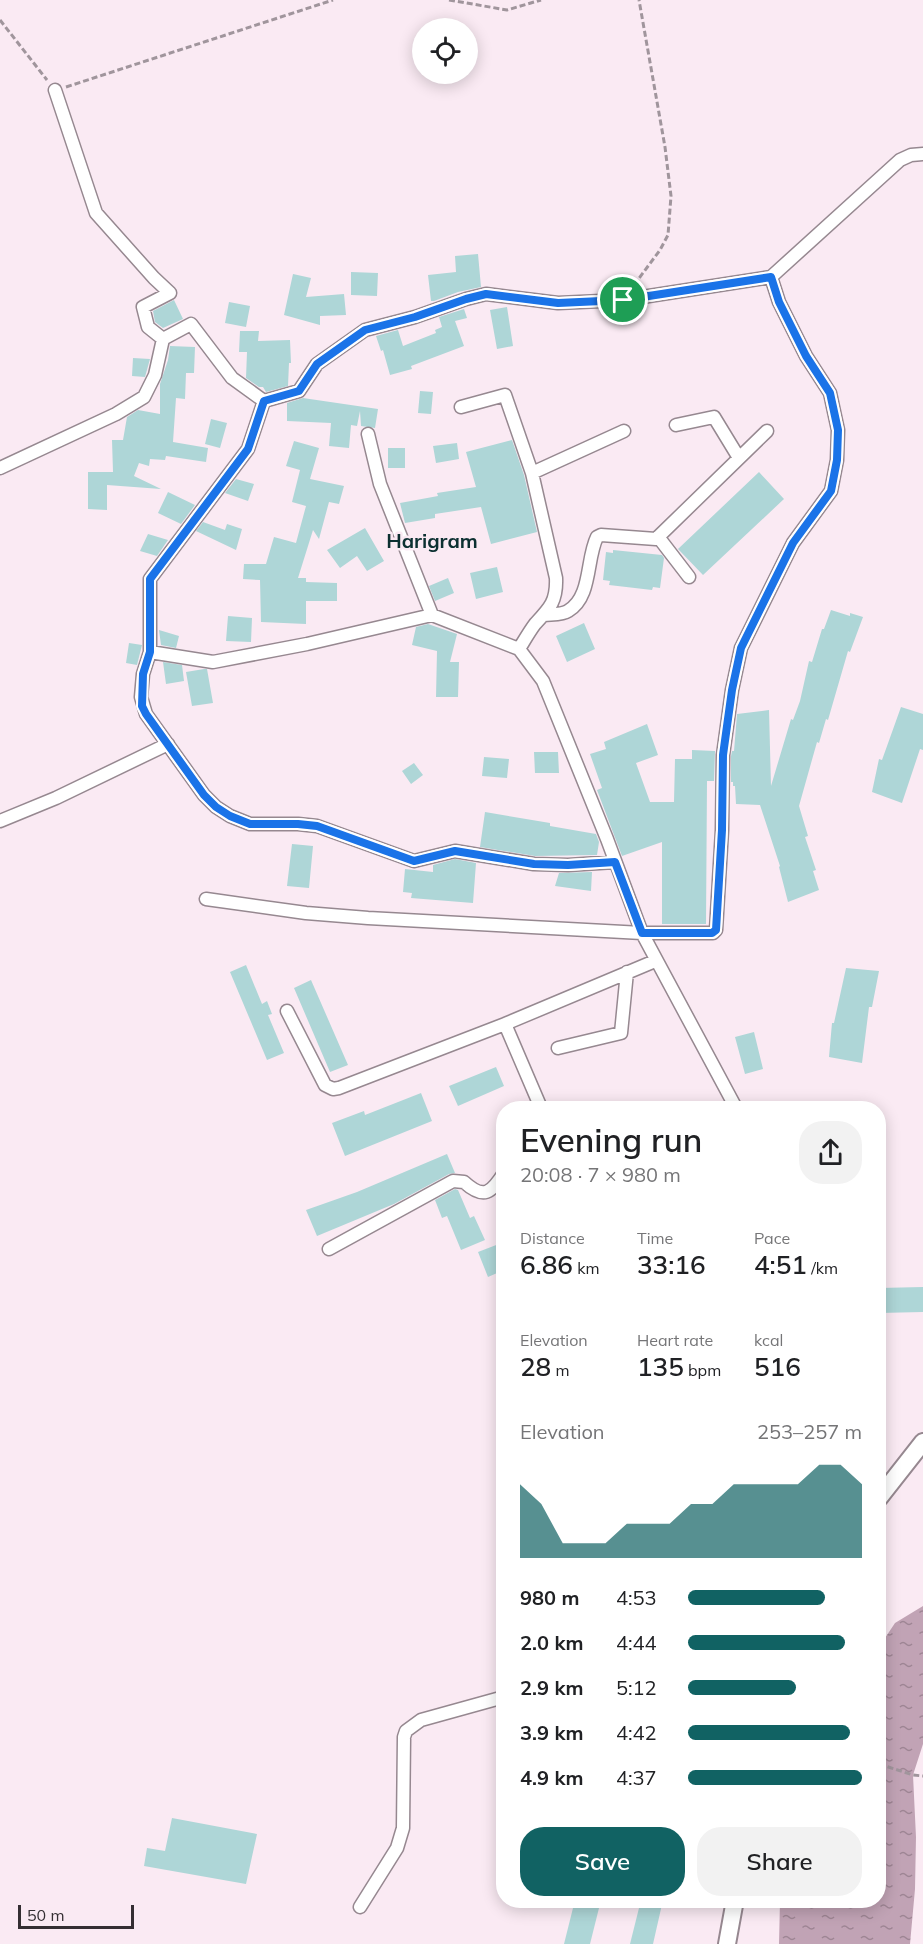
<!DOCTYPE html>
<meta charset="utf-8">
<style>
:root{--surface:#fff;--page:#f2f2f2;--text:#202124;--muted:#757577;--accent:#116263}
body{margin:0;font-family:Mulish,sans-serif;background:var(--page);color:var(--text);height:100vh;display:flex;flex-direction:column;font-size:22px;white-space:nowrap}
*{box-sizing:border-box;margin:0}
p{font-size:20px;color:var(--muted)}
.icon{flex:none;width:33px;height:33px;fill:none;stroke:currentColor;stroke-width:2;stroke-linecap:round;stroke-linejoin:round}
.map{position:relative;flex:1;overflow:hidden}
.details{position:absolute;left:496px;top:1101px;width:390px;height:807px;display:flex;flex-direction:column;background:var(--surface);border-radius:24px;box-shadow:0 3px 15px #0003}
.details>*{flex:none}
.fabs{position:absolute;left:412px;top:18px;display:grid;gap:12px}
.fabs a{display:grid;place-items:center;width:66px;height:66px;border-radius:50%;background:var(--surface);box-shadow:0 3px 15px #0003;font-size:30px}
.scale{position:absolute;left:18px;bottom:15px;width:116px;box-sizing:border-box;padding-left:6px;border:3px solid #342e32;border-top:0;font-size:16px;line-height:21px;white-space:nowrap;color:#342e32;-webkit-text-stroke:4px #faeaf3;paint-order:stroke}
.pin{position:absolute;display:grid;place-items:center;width:51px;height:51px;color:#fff;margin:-26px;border:3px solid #fff;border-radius:50%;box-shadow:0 2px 6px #0007}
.round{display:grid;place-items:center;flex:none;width:63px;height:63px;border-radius:24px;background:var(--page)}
.overview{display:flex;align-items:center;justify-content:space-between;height:102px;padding:0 24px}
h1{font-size:33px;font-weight:600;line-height:45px}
.figures{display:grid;grid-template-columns:repeat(3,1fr);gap:9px;height:102px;padding:6px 24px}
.figures div{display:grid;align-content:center}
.figures b{font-size:26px;font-weight:600}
.figures small{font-size:16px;font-weight:400}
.figures p{font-size:16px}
.chart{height:168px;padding:12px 24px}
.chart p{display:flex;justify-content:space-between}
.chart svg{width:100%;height:108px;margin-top:6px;fill:var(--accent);opacity:.7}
.button{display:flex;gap:12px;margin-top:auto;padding:12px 24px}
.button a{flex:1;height:69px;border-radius:24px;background:var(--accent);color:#fff;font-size:24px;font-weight:600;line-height:69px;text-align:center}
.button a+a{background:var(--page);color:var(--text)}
ul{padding:0 24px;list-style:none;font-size:20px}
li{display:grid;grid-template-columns:96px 72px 1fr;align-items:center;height:45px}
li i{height:15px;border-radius:8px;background:var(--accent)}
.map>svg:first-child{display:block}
.water{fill:url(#water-ripples)}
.building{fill:#aed6d7}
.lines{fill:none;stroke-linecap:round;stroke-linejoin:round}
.street-casing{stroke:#968890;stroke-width:15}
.secondary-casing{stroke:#968890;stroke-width:20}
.path{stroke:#a0959c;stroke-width:3;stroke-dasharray:6 3;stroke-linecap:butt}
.street{stroke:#fff;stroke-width:12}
.secondary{stroke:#fff;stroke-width:16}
.route-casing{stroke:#fff;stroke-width:12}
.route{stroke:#1a73e8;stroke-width:8}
.labels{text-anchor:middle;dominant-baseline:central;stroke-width:5;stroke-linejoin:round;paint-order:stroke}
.quarter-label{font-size:20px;font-weight:bold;fill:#0c3031;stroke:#faeaf3}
</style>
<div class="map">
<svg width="923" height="1944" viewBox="0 0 923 1944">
<defs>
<pattern id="water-ripples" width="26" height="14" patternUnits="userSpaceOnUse" patternTransform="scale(1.5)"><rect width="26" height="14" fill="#c1a3b5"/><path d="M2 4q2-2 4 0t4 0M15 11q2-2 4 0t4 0" fill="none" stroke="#9e8594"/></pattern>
</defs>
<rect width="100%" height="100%" fill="#faeaf3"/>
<path class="water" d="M923,1606V1744L913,1775L916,1837L915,1889L910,1944H779L780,1901L879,1900V1647L895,1623Z"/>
<path class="building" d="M478,254L481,287L458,292L434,301H431L428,275L456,272L455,256Z
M351,272L378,273L377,296L351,295Z
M293,274L311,278L306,297L344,294L346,315L320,316V325L284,315Z
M174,300L183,319L163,328L155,322L153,311Z
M229,302L250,306L246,327L225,323Z
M507,307L513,346L497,349L490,310Z
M464,309L467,318L455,321L464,346L411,366L412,369L390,375L383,350L381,351L376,336L398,330L403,346L436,333L435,330L442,327L439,317Z
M240,331H259L258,341L290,340L291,363H289L288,386L266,392L263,387H259L246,378L247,352H239Z
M170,346L195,347L194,373H186L185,399L176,398L173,442L208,448L206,462L166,456L165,460L150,459L149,466L139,463L134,476L161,489L107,485V510L88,509V472H113L112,440H123L127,417L138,410L160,414V384L168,360Z
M133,358L150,359L145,377L132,376Z
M420,391L433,392L431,414L418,413Z
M303,398L378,409L375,428L361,426L360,411L357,426L351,425L349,448L329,446L331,423L287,421V403Z
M211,419L227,423L220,448L205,444Z
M512,440L524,475L537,532L491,544L481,507L435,514V518L405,523L400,503L438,496L437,493L476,487L466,452Z
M294,441L319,448L310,479L344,486L339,504L329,502L319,539L313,530L298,578H306V582L337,583V601H306V624L261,622L260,580L243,579L244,564H266L274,537L296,543L306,506L292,502L300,470L286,466Z
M457,443L459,459L436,463L433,446Z
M388,448H405V468H388Z
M759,472L784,499L703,575L678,549Z
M236,479L254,484L248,501L225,493Z
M168,492L195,505L181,524L158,513Z
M203,522L225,530L227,524L242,529L236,550L196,531Z
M365,528L384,561L367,571L357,556L340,568L327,550Z
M148,534L168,540L157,556L140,551Z
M613,550L662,555L664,558L660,588L653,587L652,590L609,585L610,581L603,580L606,552L613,553Z
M497,567L503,592L476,599L470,573Z
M448,578L454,593L435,601L429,586Z
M831,610L850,616V613L863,617L850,652L848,651L828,720L826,719L819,743L817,742L799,806L808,836L805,837L816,870L813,871L819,890L788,902L779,867L780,866L760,805L736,804L735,786H733V782H731V756L732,751H734L737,714L769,710L771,786L791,719L793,720L800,701L809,661L812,662L822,629H824Z
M228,616L252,618L251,642L226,641Z
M584,623L595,649L567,662L556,636Z
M428,624L457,634L450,662H459L458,697H436L437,651L412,645L416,627Z
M159,630L179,636L176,648L161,645Z
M129,643L142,645L137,665L126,663Z
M163,662L182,665L184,681L166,684Z
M204,669H207L213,703L192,706L186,672Z
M901,707L923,714V750L920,749L902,803L872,792L879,759L882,760Z
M647,724L658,755L636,763L650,802H674L675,759H692V750L715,751L714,781H707L706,924H662V842L622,856L597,790L602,788L590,754L606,749L604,742Z
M534,752H558L559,773H535Z
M484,757L509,759L507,778L482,776Z
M414,763L423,775L411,784L402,771Z
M485,812L550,823V826L596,834L599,842L597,855L535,856L480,847Z
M292,844L313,846L309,888L287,886Z
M455,859L476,863L473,903L411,898L412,893L403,892L405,869L433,872V865Z
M592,872L591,891L555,886L559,873Z
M246,965L262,1004L267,1001L272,1014L268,1015L284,1053L267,1060L230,972Z
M846,968L879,971L872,1007H869L862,1063L829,1057L832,1023H834Z
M311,980L348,1065L330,1072L294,988Z
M754,1032L763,1069L745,1074L735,1037Z
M496,1067L504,1086L458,1106L449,1086Z
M421,1093L432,1121L345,1156L332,1123L364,1111L365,1115Z
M447,1154L455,1173L449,1174L394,1204L317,1236L306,1210L357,1192Z
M455,1189L458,1190L470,1218L474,1216L485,1240L461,1250L447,1216L442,1218L435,1200Z
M504,1242V1270L488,1277L478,1252Z
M923,1287V1312L879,1313V1288Z
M172,1818L257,1834L246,1884L144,1866L147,1848L165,1851Z
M575,1900H601L590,1944H564Z
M641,1900H663L653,1944H630Z"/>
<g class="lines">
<g class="street-casing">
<path id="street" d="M55,90L96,213L154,278L170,293L143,307L148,327L163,339
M264,401L248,449L150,579V652L143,674L141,697L146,714L204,795L216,807L230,816L250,824H298L317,826L414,861L455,851L534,864L568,865L615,862
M264,401L299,391L317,364L365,330L415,317L466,299L486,294L558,303L623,300L771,277L900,160L911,155L923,154
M461,407L505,395L532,473
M676,425L714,417L739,458
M368,434L380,484L432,615
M0,468L116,414L144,397L155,375L163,339L191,324L232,378L264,401
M659,538L689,577
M544,615C551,614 562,615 568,611C592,597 586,559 597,537L601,535L656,539L767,431
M519,649C524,641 529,632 535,624C550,608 557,601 556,578L532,473L624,431
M150,652L213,662L307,644L432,615L519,649L543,681L607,839L642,933L736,1108
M0,821L56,798L168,744
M206,899L306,913L368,918L642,933H713L716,930L722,830L723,755L732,690L741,648L793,543L831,491L837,460L838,430L830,393L806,356L779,302L771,277
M287,1011L325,1085L333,1089L339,1088L505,1024L655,961
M505,1024L541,1108
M558,1048L621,1033L627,972
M329,1249L453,1181L464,1182C484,1200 491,1193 504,1173
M360,1907L397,1848L403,1828L404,1737L406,1731L421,1720L504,1697"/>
</g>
<g class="secondary-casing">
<path id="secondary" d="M879,1498L923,1442
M727,1944L735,1900"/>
</g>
<path class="path" d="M449,0L507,10L541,0
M0,20L47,80
M66,87L333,0
M634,285L660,250L668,235L671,196L665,147L639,0
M879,1764L913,1775L923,1776"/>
<use href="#street" class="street"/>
<use href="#secondary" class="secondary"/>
</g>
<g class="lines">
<g class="route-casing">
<path id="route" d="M771,277L779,302L806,356L830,393L838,430L837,460L831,491L793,543L741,648L732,690L723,755L722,830L716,930L712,933H642L615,862L568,865L534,864L455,851L414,861L317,826L298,824H250L230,816L216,807L204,795L146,714L142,706L143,674L150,652V579L248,449L264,401L299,391L317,364L365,330L415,317L466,299L486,294L558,303L623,300Z"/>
</g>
<use href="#route" class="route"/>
</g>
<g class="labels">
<g class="quarter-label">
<text x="432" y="540">Harigram</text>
</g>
</g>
</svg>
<div class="fabs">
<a><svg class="icon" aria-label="locate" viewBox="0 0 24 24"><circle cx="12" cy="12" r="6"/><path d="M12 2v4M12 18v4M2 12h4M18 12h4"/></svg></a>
</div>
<div class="scale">50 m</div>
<div class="pin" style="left:623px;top:300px;background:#1e9e55"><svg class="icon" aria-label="arrive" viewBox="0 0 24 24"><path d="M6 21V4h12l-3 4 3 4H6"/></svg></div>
<section class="details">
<div class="overview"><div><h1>Evening run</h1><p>20:08 · 7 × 980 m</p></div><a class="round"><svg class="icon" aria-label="share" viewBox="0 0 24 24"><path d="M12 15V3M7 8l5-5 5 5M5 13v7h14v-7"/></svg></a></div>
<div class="figures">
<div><p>Distance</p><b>6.86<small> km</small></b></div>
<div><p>Time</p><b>33:16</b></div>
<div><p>Pace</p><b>4:51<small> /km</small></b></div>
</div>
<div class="figures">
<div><p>Elevation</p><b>28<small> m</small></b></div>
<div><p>Heart rate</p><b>135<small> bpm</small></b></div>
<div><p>kcal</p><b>516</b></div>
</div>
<div class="chart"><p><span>Elevation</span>253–257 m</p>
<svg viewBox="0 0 160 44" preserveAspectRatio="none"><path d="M0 44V14L10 22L20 38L30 38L40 38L50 30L60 30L70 30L80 22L90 22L100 14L110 14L120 14L130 14L140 6L150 6L160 14V44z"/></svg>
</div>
<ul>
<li><b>980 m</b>4:53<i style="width:79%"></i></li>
<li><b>2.0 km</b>4:44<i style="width:90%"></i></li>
<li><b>2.9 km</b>5:12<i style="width:62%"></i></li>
<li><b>3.9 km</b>4:42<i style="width:93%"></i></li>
<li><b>4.9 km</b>4:37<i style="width:100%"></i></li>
</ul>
<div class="button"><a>Save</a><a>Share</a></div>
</section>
</div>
